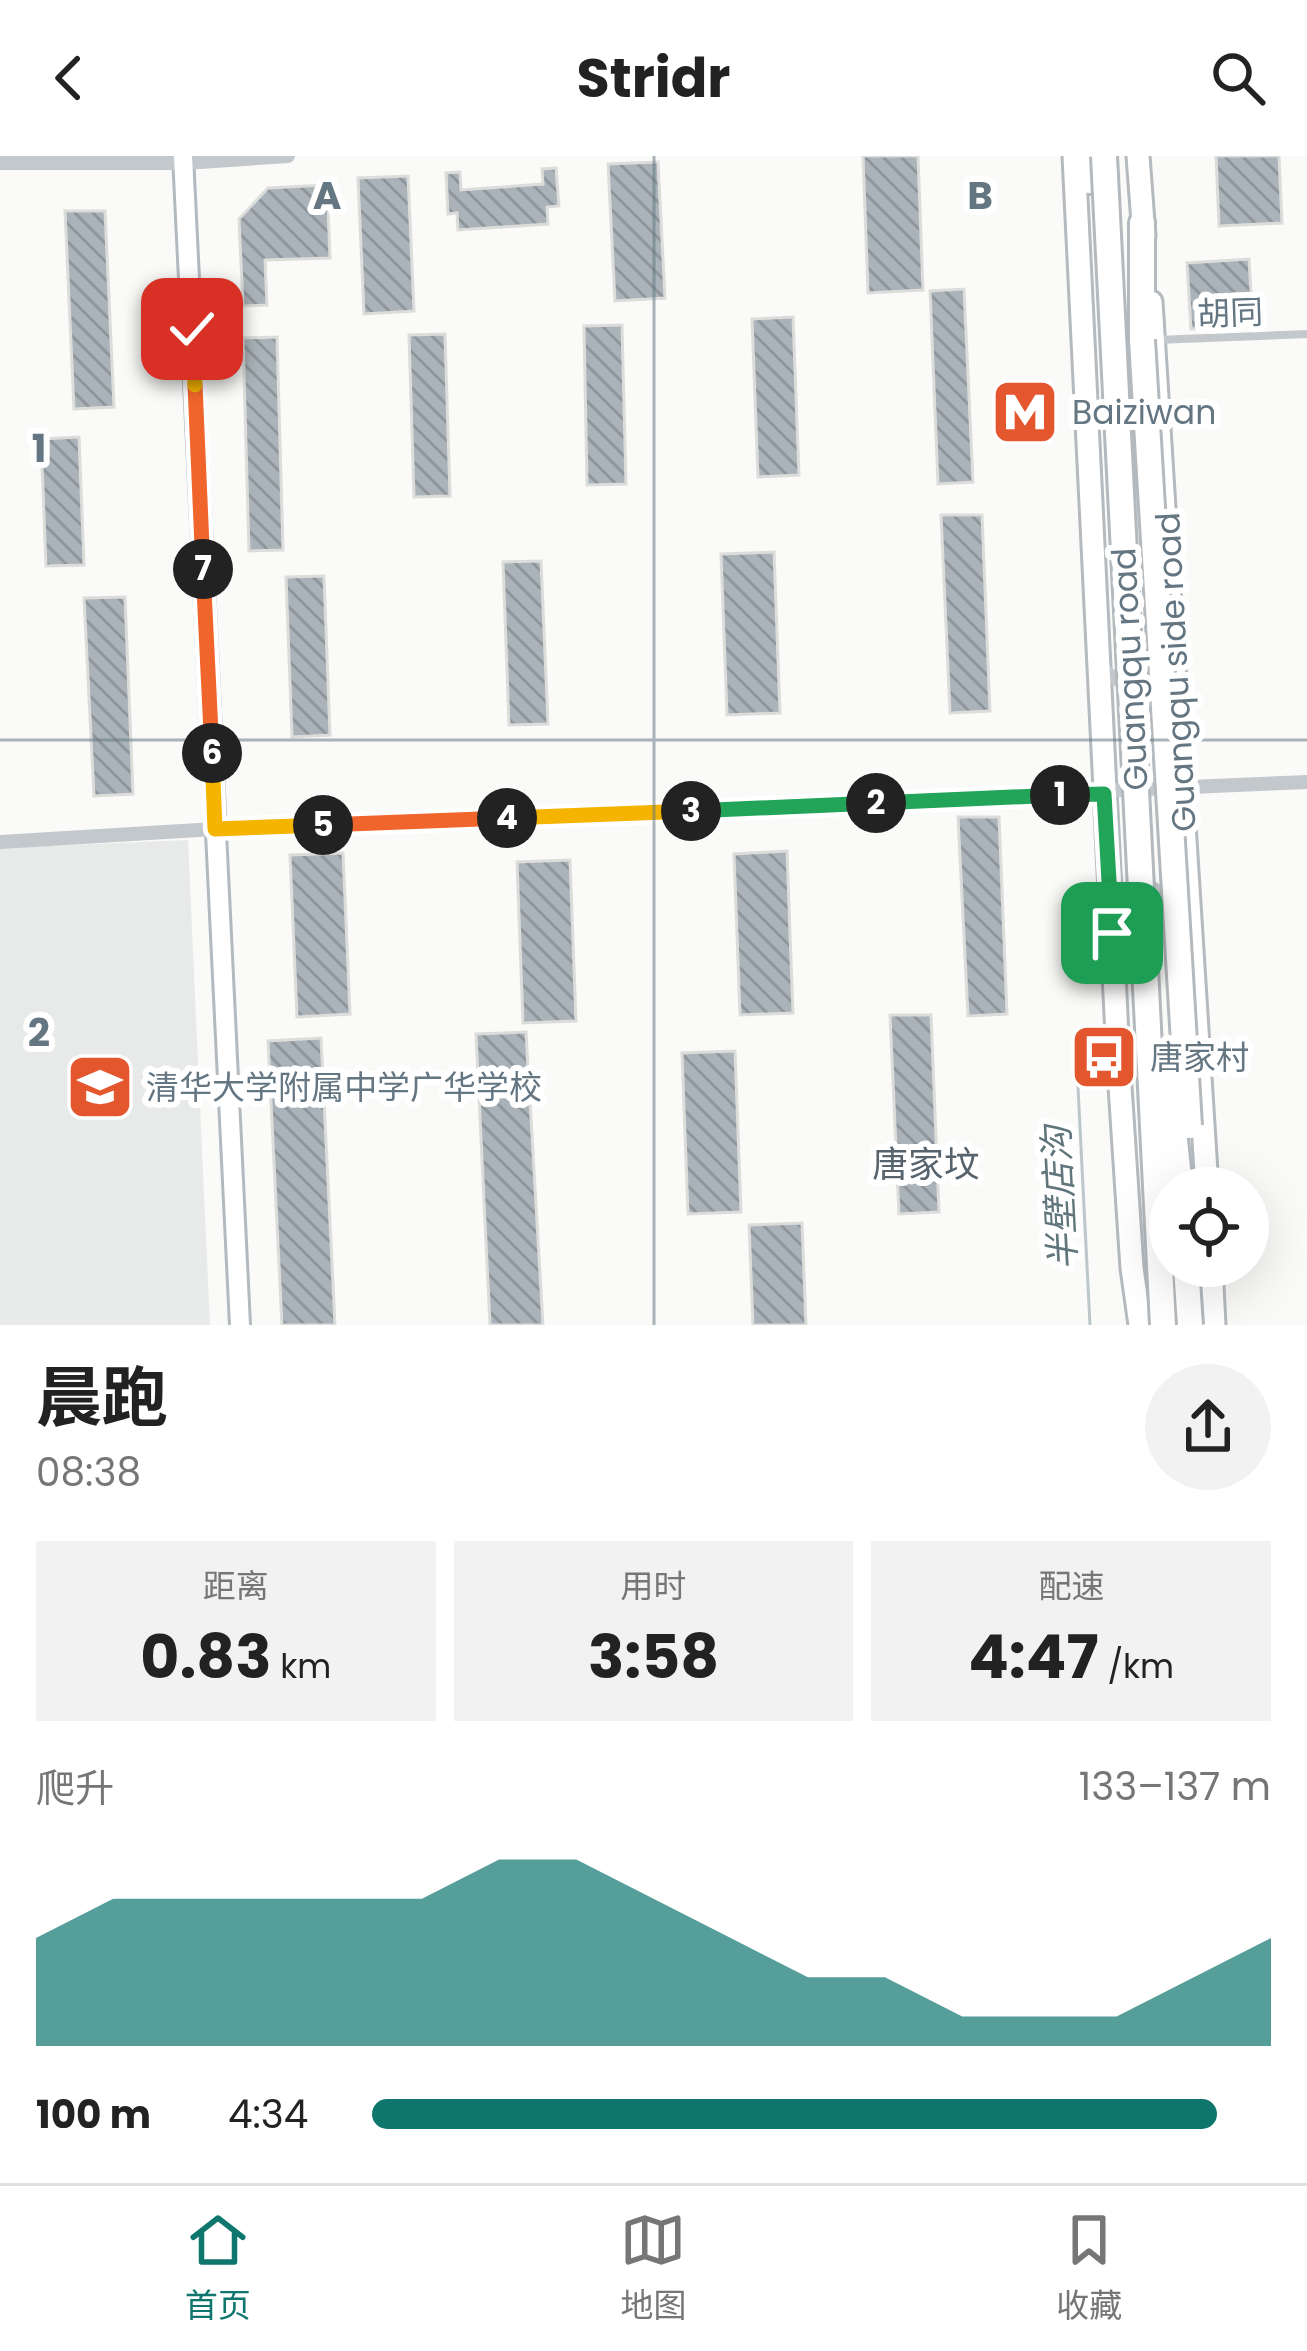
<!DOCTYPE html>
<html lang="zh">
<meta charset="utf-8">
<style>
:root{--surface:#fff;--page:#f2f2f2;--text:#222;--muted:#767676;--line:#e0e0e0;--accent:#0f766e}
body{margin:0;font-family:Poppins,"Noto Sans SC",sans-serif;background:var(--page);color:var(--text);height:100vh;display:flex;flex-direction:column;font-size:45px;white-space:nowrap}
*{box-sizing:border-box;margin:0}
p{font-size:39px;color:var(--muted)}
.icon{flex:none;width:66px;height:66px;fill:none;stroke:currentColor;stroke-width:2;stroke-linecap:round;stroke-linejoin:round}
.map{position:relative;height:1169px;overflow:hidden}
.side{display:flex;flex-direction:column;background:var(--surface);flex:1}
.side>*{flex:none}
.controls{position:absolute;left:1149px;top:1011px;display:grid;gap:24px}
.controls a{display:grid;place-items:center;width:120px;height:120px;border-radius:50%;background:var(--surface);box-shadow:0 12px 48px #0002;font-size:60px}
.pin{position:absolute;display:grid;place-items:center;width:102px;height:102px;color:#fff;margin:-51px;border-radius:24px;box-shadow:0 6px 18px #0006}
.km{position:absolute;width:60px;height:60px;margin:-30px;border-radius:50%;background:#222;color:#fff;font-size:33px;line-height:60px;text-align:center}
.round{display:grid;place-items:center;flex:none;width:126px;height:126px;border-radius:63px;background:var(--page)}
.summary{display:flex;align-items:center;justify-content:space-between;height:204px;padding:0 36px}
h1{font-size:66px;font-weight:700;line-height:90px}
.metrics{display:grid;grid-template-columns:repeat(3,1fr);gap:18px;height:204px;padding:12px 36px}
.metrics div{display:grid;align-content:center;border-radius:0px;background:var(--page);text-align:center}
.metrics b{font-size:60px;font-weight:700}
.metrics small{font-size:33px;font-weight:400}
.metrics p{font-size:33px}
.chart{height:336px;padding:24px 36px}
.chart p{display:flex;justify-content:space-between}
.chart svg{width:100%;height:216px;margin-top:12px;fill:var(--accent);opacity:.7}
ul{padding:0 36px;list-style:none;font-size:39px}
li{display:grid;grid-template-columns:192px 144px 1fr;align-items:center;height:90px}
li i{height:30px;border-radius:15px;background:var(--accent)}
header{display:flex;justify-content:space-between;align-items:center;height:156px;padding:0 36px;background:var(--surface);font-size:54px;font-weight:700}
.menu{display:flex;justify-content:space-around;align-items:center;height:168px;border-top:3px solid var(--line);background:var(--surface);font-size:33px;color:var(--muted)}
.menu a{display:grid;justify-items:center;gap:6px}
.menu .on{color:var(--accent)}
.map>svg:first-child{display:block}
.built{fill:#e8e9e9}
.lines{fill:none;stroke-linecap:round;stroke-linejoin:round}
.stream{stroke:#bbc7cb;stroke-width:3}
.building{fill:url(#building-back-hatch);stroke:#dcdcda;stroke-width:3}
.secondary-casing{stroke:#b3babf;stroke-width:24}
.primary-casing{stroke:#b5babe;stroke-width:27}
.highway-casing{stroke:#b4b9bd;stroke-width:30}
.lane{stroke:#c3c8cc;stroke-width:8}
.street{stroke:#c3c8cc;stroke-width:14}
.secondary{stroke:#fff;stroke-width:18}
.primary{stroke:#fff;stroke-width:21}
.highway{stroke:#fff;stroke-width:24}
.highway-bridge-casing{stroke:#b4b9bd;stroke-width:30;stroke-linecap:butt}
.highway-bridge{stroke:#fff;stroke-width:24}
.split-1-casing{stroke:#fff;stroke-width:24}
.split-2-casing{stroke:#fff;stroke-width:24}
.split-3-casing{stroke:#fff;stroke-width:24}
.split-4-casing{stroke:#fff;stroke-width:24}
.split-5-casing{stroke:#fff;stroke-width:24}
.split-6-casing{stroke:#fff;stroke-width:24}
.split-7-casing{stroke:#fff;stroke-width:24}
.split-8-casing{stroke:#fff;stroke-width:24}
.split-9-casing{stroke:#fff;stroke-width:24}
.split-1{stroke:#22a559;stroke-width:15}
.split-2{stroke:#22a559;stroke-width:15}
.split-3{stroke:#22a559;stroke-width:15}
.split-4{stroke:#f5b400;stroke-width:15}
.split-5{stroke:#f0652b;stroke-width:15}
.split-6{stroke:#f5b400;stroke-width:15}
.split-7{stroke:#f0652b;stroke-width:15}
.split-8{stroke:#f0652b;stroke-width:15}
.split-9{stroke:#f5b400;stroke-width:15}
.grid{fill:none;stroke:#657683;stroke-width:3;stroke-opacity:0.55}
.labels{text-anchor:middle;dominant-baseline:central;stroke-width:12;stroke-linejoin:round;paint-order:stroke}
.street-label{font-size:33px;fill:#657683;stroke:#fff}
.poi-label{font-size:33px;fill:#657683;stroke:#fff;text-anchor:start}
.neighbourhood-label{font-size:36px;fill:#57646e;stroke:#fff}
.water-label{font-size:36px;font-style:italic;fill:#60757c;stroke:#fff}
.grid-label{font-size:39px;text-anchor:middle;font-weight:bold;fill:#657683;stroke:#fff;stroke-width:12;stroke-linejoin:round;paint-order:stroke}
</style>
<header><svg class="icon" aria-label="back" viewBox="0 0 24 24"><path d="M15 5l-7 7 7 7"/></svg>Stridr<svg class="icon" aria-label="search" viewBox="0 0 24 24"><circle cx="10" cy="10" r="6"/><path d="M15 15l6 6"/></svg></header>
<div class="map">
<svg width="1307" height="1169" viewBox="0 0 1307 1169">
<defs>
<pattern id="building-back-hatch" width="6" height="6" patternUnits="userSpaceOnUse" patternTransform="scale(3)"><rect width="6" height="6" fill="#aab3b9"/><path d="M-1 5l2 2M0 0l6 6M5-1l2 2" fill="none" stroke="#8e969c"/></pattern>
</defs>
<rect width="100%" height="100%" fill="#fafaf8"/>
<path class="built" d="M188,684L210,1169H0V692Z"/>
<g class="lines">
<path class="stream" d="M1077,912L1090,1169"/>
</g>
<path class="building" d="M863,0H918L923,134L868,137Z
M1216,0H1279L1282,67L1219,70Z
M658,6L665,142L615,145L608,8Z
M556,12L559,50L547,51L548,68L458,74L457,57L448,58L446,17L460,16L461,34L543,28L542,13Z
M408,20L414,155L364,158L358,22Z
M327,29L330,102L265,104L267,149L243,150L239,63L268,32Z
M65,55H105L114,251L74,253Z
M1249,103L1253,169L1191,173L1187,107Z
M964,133L973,326L938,328L930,135Z
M793,161L799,319L758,321L752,163Z
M622,169L626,328L587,329L584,170Z
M445,178L450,340L414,341L409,179Z
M277,181L283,394L249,395L243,182Z
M79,281L84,409L46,410L41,283Z
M941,359H982L990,555L950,557Z
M774,396L780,557L727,559L721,398Z
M541,405L548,568L509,569L503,406Z
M324,420L330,579L292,581L286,421Z
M125,441L133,638L94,640L84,442Z
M958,661H999L1007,858L968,860Z
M787,695L793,857L740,859L734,698Z
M343,697L350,858L297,861L290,699Z
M570,704L576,865L523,867L517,706Z
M890,859H931L939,1056L899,1058Z
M526,876L543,1169H490L476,878Z
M321,882L335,1169H282L268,885Z
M735,895L741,1056L688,1058L682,897Z
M802,1067L806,1169H753L749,1069Z"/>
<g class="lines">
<g class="secondary-casing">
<path id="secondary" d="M183,0L240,1169"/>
</g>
<g class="primary-casing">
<path id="primary" d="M1074,0L1118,900L1132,1112L1140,1169
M1138,0L1144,80
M1151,146L1207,1032
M1211,1110L1214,1169"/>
</g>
<g class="highway-casing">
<path id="highway" d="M1083,0L1090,25
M1142,184V67"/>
</g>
<path class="lane" d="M1156,184L1307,178"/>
<path class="street" d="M0,7H185L288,0
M1100,510C1118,532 1144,531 1165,515
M0,686L215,673L1307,626
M1114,759L1132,736L1149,730L1177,747"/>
<use href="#secondary" class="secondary"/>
<use href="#primary" class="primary"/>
<use href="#highway" class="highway"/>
<g class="highway-bridge-casing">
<path id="highway-bridge" d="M1104,0L1163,1169
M1142,184L1189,970
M1166,897L1180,1032
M1186,1110L1190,1169"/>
</g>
<use href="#highway-bridge" class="highway-bridge"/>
</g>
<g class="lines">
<g class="split-1-casing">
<path id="split-1" d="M1060,639L1104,638L1112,777"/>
</g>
<g class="split-2-casing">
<path id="split-2" d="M876,647L1060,639"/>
</g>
<g class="split-3-casing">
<path id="split-3" d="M691,655L876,647"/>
</g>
<g class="split-4-casing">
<path id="split-4" d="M507,662L691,655"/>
</g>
<g class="split-5-casing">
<path id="split-5" d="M323,669L507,662"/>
</g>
<g class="split-6-casing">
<path id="split-6" d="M212,597L215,673L323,669"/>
</g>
<g class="split-7-casing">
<path id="split-7" d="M203,413L212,597"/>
</g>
<g class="split-8-casing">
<path id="split-8" d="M195,229L203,413"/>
</g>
<g class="split-9-casing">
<path id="split-9" d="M192,173L195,229"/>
</g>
<use href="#split-1" class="split-1"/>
<use href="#split-2" class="split-2"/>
<use href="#split-3" class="split-3"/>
<use href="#split-4" class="split-4"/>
<use href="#split-5" class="split-5"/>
<use href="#split-6" class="split-6"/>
<use href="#split-7" class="split-7"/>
<use href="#split-8" class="split-8"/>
<use href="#split-9" class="split-9"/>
</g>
<path class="grid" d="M654,0V1169M0,584H1307"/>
<defs>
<g id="metro-square" transform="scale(3.45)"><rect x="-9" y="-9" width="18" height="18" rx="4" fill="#e4572e" stroke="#fff"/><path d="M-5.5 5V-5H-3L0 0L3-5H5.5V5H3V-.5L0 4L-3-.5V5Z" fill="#fff"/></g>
<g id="bus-square" transform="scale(3.45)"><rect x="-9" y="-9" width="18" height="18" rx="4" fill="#e4572e" stroke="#fff"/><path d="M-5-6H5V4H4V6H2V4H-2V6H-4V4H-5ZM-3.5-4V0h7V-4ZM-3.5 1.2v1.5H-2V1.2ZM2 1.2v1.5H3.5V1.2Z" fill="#fff"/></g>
<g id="school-square" transform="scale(3.45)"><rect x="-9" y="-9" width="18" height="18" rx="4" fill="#e4572e" stroke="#fff"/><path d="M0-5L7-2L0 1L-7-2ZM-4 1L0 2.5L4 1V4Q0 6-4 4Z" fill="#fff"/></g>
</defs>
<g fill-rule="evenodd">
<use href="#metro-square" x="1025" y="256"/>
<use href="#bus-square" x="1104" y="901"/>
<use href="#school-square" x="100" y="931"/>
</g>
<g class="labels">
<g class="street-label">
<text transform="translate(1230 157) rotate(-2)">胡同</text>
<text transform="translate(1130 513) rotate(-93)">Guangqu road</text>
<text transform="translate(1176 516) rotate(-93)">Guangqu side road</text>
</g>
<g class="poi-label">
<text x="1072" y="256">Baiziwan</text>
<text x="1150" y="901">唐家村</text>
<text x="146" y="931">清华大学附属中学广华学校</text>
</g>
<g class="neighbourhood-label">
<text x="926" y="1008">唐家坟</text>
</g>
<g class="water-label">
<text transform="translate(1060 1042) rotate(-93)">半壁店沟</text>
</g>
</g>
<g class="grid-label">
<text x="327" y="53">A</text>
<text x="980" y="53">B</text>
<text x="39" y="306">1</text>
<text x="39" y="890">2</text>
</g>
</svg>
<div class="controls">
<a><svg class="icon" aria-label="locate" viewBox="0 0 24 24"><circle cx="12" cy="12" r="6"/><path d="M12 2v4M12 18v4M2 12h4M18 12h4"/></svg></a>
</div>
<div class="pin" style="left:1112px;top:777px;background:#1e9e55"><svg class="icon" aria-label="arrive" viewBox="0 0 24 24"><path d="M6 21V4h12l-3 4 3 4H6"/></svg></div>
<div class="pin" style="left:192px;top:173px;background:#d93025"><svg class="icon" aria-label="check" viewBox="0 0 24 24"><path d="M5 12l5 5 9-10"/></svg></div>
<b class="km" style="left:1060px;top:639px">1</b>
<b class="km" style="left:876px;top:647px">2</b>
<b class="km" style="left:691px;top:655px">3</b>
<b class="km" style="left:507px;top:662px">4</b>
<b class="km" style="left:323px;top:669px">5</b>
<b class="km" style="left:212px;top:597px">6</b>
<b class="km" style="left:203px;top:413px">7</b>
</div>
<section class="side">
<div class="summary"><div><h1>晨跑</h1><p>08:38</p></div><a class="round"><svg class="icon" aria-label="share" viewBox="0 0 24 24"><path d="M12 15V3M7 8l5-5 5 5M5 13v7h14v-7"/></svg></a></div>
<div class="metrics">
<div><p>距离</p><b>0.83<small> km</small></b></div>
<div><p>用时</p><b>3:58</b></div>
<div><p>配速</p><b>4:47<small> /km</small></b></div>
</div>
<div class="chart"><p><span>爬升</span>133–137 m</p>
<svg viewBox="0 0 160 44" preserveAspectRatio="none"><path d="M0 44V22L10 14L20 14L30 14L40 14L50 14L60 6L70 6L80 14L90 22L100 30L110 30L120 38L130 38L140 38L150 30L160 22V44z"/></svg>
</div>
<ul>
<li><b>100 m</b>4:34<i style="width:94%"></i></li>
</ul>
</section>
<nav class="menu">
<a class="on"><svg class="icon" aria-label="home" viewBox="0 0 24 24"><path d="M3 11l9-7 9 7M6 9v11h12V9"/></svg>首页</a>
<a><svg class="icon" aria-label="map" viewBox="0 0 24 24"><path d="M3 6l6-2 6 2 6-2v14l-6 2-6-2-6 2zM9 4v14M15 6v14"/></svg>地图</a>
<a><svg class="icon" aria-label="saved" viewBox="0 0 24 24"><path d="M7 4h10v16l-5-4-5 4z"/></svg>收藏</a>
</nav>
